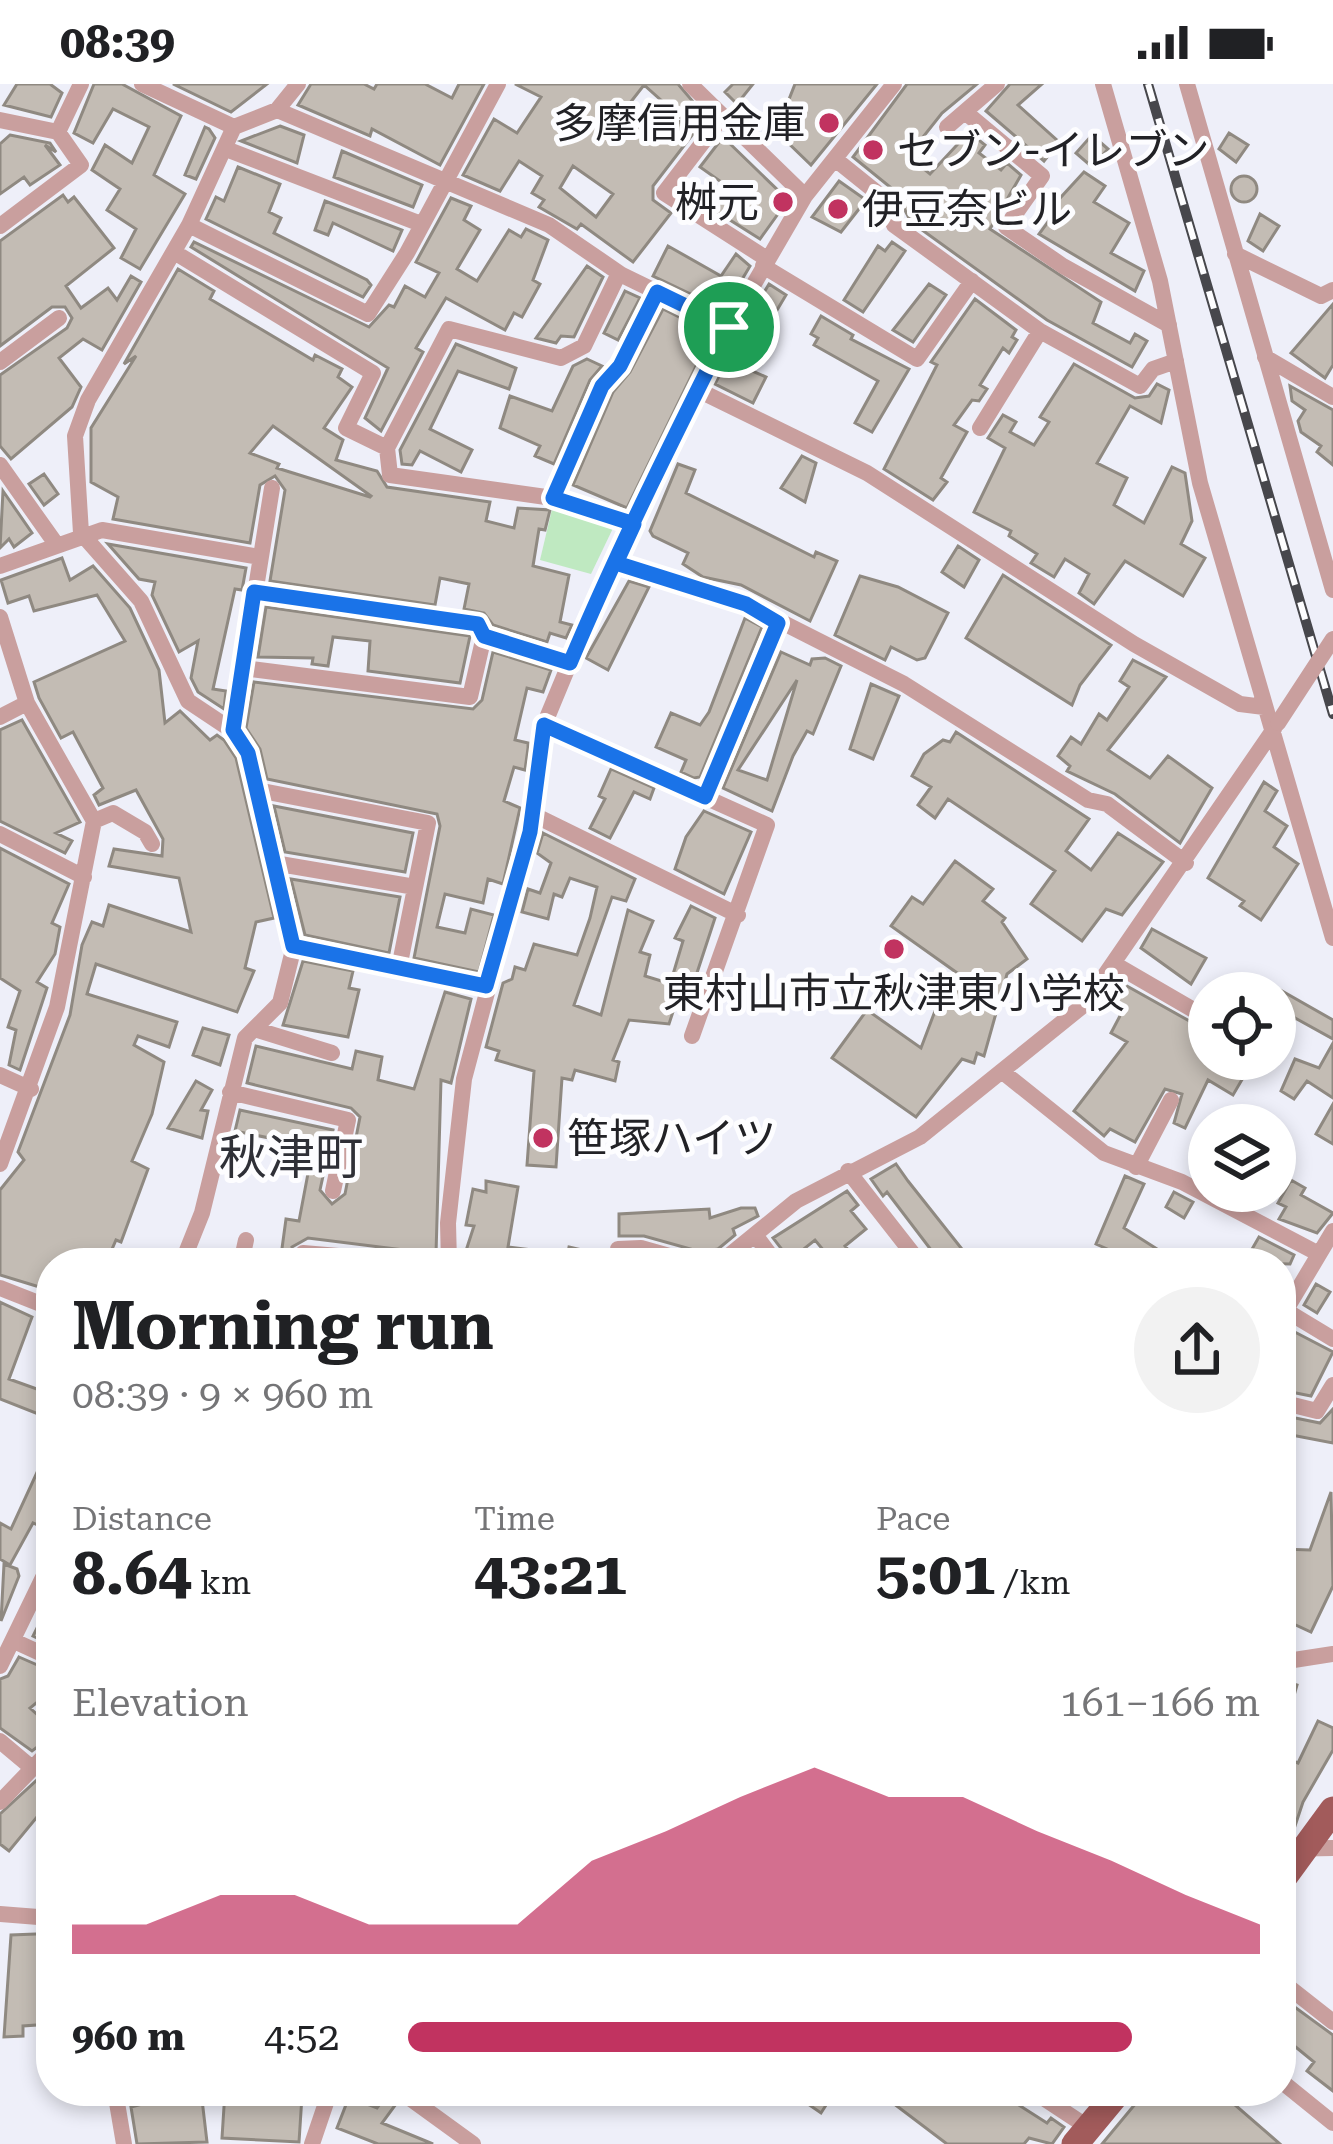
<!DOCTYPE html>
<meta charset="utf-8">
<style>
:root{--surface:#fff;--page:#f2f2f2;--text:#202124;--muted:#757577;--accent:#c13360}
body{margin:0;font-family:"Roboto Serif","Noto Sans JP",serif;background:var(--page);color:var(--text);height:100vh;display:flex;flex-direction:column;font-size:45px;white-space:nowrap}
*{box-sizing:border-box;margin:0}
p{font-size:39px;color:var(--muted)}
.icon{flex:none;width:66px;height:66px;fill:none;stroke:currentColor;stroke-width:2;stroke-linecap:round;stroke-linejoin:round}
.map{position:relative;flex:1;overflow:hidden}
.sheet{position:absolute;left:36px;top:1164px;width:1260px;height:858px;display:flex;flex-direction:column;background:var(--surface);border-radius:48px;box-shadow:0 6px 18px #0003}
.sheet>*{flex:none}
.tools{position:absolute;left:1188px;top:888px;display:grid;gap:24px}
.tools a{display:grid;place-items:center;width:108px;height:108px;border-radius:50%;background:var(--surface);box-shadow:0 6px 18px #0003;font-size:60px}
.pin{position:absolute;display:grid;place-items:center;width:102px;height:102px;color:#fff;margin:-51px;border:6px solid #fff;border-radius:50%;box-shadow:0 3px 12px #0007}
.round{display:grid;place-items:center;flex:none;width:126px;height:126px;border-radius:63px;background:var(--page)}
.headline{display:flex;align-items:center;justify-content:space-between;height:204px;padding:0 36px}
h1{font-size:66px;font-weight:700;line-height:90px}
.stats{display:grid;grid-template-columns:repeat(3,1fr);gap:18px;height:204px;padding:12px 36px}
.stats div{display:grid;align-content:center}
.stats b{font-size:60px;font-weight:700}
.stats small{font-size:33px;font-weight:400}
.stats p{font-size:33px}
.chart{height:336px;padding:24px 36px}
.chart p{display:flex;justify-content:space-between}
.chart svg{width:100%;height:216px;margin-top:12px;fill:var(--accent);opacity:.7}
ul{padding:0 36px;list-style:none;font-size:39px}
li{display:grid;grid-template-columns:192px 144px 1fr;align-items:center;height:90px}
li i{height:30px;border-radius:15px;background:var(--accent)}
.status{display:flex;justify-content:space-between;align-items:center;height:84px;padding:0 60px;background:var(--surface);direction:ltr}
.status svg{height:33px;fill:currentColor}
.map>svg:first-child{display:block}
.green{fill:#bfe9c1}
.building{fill:#c3bcb4;stroke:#8f8981;stroke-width:3;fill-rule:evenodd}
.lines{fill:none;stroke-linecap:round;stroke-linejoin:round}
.street{stroke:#c99f9e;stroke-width:16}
.primary{stroke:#a25b5b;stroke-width:27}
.rail-casing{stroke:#47474c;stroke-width:10}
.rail{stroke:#fdfdff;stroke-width:6;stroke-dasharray:18;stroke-linecap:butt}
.street-bridge{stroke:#c99f9e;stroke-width:16}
.route-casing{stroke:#fff;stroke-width:24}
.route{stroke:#1a73e8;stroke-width:15}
.poi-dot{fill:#c13360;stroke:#fdfdff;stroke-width:4.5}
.labels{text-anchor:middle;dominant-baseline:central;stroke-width:10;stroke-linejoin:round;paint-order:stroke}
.poi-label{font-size:42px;fill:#222226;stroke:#fdfdff;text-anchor:start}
.quarter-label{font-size:48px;fill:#2f3037;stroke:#fdfdff}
</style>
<div class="status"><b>08:39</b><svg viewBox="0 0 49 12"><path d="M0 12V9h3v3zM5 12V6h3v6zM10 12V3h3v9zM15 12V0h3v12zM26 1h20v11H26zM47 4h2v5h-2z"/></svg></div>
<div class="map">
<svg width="1333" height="2060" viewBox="0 0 1333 2060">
<rect width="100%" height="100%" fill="#eeeff9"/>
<path class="green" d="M553,421L615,440L591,490L540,476Z"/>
<path class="building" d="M17,0H50L62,9L51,33L4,21Z
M94,0H122L181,32L154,91L185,110L140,185L121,174L136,145L107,126L120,105L92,86L105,61L132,79L149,43L113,25L93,59L74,49Z
M173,0H267L231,28Z
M311,0H364L374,5L377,0H425L452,14L459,0H484L440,81L372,45L370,52L298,21Z
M515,0H678L706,33L653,102V116L671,129L633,178L581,140L577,145L539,123L544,116L532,109L542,92L519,77L500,107L463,91L494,35L517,49L541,13ZM644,1L682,35L666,55L626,24ZM573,82L613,110L596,133L560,104Z
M733,0H753L737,20L725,8Z
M795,0H877L811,81L782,53L799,36L786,23Z
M907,0H977L942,29L908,72L930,90L969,48L985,61L979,69L1001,86L1007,79L1021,91L990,145L1101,218L1093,239L1130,259L1135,250L1147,257L1132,283L1047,236L911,138L895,107L853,73Z
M1010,0H1042L1018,21L1059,58L1044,77L986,27Z
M280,42L304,51L297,79L241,57Z
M205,43L209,45L215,54L196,95L185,91Z
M1229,49L1248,61L1236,78L1219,65Z
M10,51L50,59L56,68L45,61L60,81L30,101L24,93L0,110V60Z
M1092,51L1108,65L1092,83L1076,69Z
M723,53L788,116L760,155L711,124L727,102L700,83Z
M342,67L422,101L413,123L334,93Z
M238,83L280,100L269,128L281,134L274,149L367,196L371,201L363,213L206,135L216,113L224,117Z
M1084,88L1105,102L1094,118L1129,139L1111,169L1144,187L1135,207L1039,150L1056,127L1051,124Z
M1231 105a13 13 0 1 1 26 0a13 13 0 1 1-26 0Z
M839,97L866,116L841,148L812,133Z
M63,111L68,118L74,113L114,164L66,202L81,224L108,204L117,216L131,192L141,198L102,266L83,255L59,274L81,303L72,323L11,375L0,362V291L67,244L72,234L65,223H52L0,262V157Z
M451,114L471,122L464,136L480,146L457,185L477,197L509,146L521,153L526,145L548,156L533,196L540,200L522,233L514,229L505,246L446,214L416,264L423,268L381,347L365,334L388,284L191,163L194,158L369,243L389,221L394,223L405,202L425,213L439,189L416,178Z
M325,117L402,146L393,167L333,139L328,151L315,146Z
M1260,130L1279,142L1263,167L1248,157Z
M892,158L905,167L863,228L844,216L878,162L885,167Z
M668,162L721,192L736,170L750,182L731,214L724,210L718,223L653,192Z
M587,182L603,193L574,253L561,252L556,259L536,254Z
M178,185L214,207L210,215L313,276L315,271L342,285L338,293L352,303L324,344L343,356L336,376L377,387L387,403L490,418L486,437L514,444L518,424L550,426L545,446L539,445L533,482L569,491L560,538L572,541L566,554L550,549L547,558L493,541L484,529L464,525L469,500L440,494L435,521L270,497L285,406L275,392L260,401L250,459L113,435L118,413L91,398V344L136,272L124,280ZM273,342L371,412L370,413L277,384L279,380L250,369Z
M769,200L786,211L767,243L750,232Z
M929,200L946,211L913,258L893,246Z
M625,207L640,214L618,256L604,249Z
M975,215L1016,246L1012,253L1017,256L1009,269L1003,264L980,301L987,305L979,317L972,316L954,341L967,348L941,394L947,398L933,416L884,385L937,281L931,278Z
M1333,220V281L1325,294L1291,269Z
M663,225L697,242L690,257L705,264L627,424L573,401L613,308L630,288Z
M821,232L853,251L851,255L909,285L872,348L855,339L878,297L814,261L818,254L811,250Z
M456,260L516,284L509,305L458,287L430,345L472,366L461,388L420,367L412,381L402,380L400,366Z
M587,275L602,282L590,296L554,380L535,372L540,362L500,344L510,312L552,327L573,282Z
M727,276L766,293L753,319L715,300Z
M1074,280L1135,314L1149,312L1157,300L1169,306L1161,339L1130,322L1097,379L1127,394L1114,421L1144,439L1172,383L1185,389L1192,437L1181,460L1205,474L1183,512L1125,477L1094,520L1079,509L1089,490L1065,475L1054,493L1031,479L1037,470L1009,452L1011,447L974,428L1005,364L988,354L1003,331L1016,338L1010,348L1034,361L1049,338L1040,333Z
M1290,302L1333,326V381L1317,368L1321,362L1301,348L1298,337L1305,326L1292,317Z
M802,372L816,379L805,418L781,404Z
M678,380L695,386L686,409L814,473L816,468L837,477L810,537L741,501L703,493L683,480L688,469L653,452L650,447Z
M44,390L58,410L44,421L29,400Z
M3,407L32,449L14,463L9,455L0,464Z
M108,460L246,484L242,506L235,505L213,605L226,607L224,625L198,608L191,594L198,557L179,568L152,511L155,498L139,495Z
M958,462L979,476L964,503L942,488Z
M62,474L70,496L93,482L130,524L159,586L165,639L180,627L210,656L217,651L224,656L236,674L274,834L256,838L245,884L254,887L237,928L96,880L87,910L177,938L169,963L138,952L134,961L164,978L152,1030L132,1077L148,1085L121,1158L116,1156L106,1179H51L46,1205L0,1191V1106L24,1076L18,1068L70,931L82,861L92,838L103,842L109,821L191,848L179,794L109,782L114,765L162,772L163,755L136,706L99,721L94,711L103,704L73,648L61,654L39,614L34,598L125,557L97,511L34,527L29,512L8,519L1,496Z
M1003,491L1111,561L1080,601L1072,621L966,554Z
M860,492L898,503L948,529L925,574L917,576L891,563L885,576L835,551Z
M629,497L649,503L608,586L586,574Z
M266,523L470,552L460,599L368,587L370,557L333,553L328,582L312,580L313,574L258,573Z
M745,534L762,543L700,693L694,694L681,688L686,676L656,663L671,629L700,641L709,628Z
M493,568L551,586L543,608L527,604L515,656L528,659V664L525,686L514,683L504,717L520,724L503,800L488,795L483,819L445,810L437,843L465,849L471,825L494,831L479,888L414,874L440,742L437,730L267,695L260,665L246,644L254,598L473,625L482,616Z
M781,568L810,581L812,575L825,574L841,582L813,650L807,647L793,672L772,727L723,704ZM797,596L767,696L738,686Z
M1133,576L1166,593L1108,666L1150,694L1168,672L1212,704L1180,759L1115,710L1067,687L1070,682L1058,672L1071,653L1081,660L1099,630L1107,636L1129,603L1120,597Z
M871,600L899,612L873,675L850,665Z
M22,636L80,738L56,749L72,757L65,769L0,737V646Z
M956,648L1089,735L1066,767L1091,786L1118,749L1163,778L1122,831L1106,825L1082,857L1031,820L1055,787L948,715L935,734L918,721L931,703L912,692L924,670L943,656L950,658Z
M611,685L654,704L650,715L634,708L610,754L590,744L605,715L599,712Z
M1264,698L1277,707L1265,727L1287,742L1274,763L1298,780L1261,836L1240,822L1244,817L1208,794Z
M274,722L413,749L405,788L285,768Z
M704,727L751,748L724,810L675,785L686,753Z
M543,749L635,795L626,817L612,813L574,921L601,931L628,826L653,837L640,868L650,871L645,892L681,903L669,940L629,936L613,976L619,978L615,997L575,986L572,996L562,994L556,1083L527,1081L534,987L496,976L499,967L486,963L503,899L512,895L515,883L525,886L534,860L577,871L590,834L597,803L570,794L562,813L554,810L548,835L522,828L528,805L540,809L551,779L537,769Z
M0,764L69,800L52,839L60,843L55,870L37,898L47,904L20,986L9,981L16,946L8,943L20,907L0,894Z
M955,777L993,805L983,817L1005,834L1002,838L1027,875L1007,890L984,972L977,969L974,979L962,975L916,1033L832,974L867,926L921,964L935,927L953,919L960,891L891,842L912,813L923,820Z
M291,795L400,813L389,869L305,851Z
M691,822L715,834L692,904L671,897L683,857L675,854Z
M1152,845L1206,874L1191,900L1141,864Z
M303,877L353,887L349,904L359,906L348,953L283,941Z
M1118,897L1209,948V975H1254L1233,1011L1208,996L1185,1044L1174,1039L1182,1010L1165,1005L1135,1058L1110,1045L1104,1052L1074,1027L1127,958L1111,949L1122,928L1106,918Z
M1275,903L1333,936V955L1295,934L1275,971Z
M445,908L471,915L451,999L441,996L436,1170L308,1154L292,1163L295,1179H280L286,1135L299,1137L313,1063L235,1047L240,1026L333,1046L320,1106L332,1120L345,1110L360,1033L351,1024L247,999L256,962L352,985L356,967L382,973L378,996L414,1005Z
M203,944L229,951L220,981L193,971Z
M1333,959V1014L1307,997L1294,1015L1281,1007L1295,975L1319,984Z
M196,997L212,1006L201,1026L208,1027L202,1054L168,1044Z
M1333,1020V1060L1316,1050Z
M896,1080L908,1097L973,1179H941L887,1108L883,1112L871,1095Z
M1125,1092L1144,1100L1124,1144L1179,1179H1139L1096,1160Z
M1291,1096L1305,1104L1301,1111L1333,1129L1317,1149L1279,1135L1286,1123L1278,1119Z
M486,1097L518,1103L508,1163L533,1166L531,1179L487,1171L484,1179H462L474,1142L466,1141L473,1105L486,1108Z
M847,1107L858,1121L851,1127L866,1145L845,1162L859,1179H834L815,1156L790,1176L773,1154Z
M1174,1108L1193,1118L1184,1134L1166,1123Z
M741,1124H755L758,1132L733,1145L735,1151L718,1165L701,1168L644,1152H619V1130L709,1125L710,1134Z
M1259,1153L1294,1171L1290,1180L1244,1179Z
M569,1163L608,1172L611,1179H566Z
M1316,1200L1330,1208L1317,1229L1304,1221Z
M0,1218L32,1233L9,1295L51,1310V1335L0,1315Z
M1289,1245L1333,1268L1311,1312L1281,1306V1259Z
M1333,1325V1359L1281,1349V1331L1320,1339Z
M51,1358V1392L38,1421L51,1427V1447L33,1439L10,1481L0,1475V1439L11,1445Z
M1331,1408L1333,1502L1311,1548L1285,1536L1281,1465L1310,1466Z
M4,1480L17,1485L19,1492L1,1537Z
M51,1516V1558L50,1560L33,1552Z
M19,1573L51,1587V1607L30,1624L51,1643V1653L32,1667L0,1644V1595L8,1592Z
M1281,1596L1297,1601L1285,1644H1281Z
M1318,1637L1333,1644V1666L1303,1718L1292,1751L1281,1746V1672L1298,1679Z
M51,1683V1716L9,1767L0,1760V1730Z
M36,1850H51V1940L23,1942V1952L4,1953L11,1851Z
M1281,1913L1333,1951V2007L1307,1987L1314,1978L1281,1951Z
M201,2007L207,2058L137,2060L131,2023L154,2017L159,2009Z
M225,2007L302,2012L299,2058L222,2054Z
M789,2007H819L830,2015L821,2029Z
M877,2007H997L1047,2039L1051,2034L1064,2043L1052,2060L1029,2054L1024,2060H947Z
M1146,2007H1219L1280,2060H1102Z
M386,2012L396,2020L382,2039L433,2060H378L337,2044L349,2013L377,2024Z"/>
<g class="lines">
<path class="street" d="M142,0L234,43L277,26L298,0
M690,0L805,112
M1103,0L1160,197L1200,399L1333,854
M1187,0L1333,506
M277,26L549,141L622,191L729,243
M965,28L1042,92L1006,143L1063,182L1169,241
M723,32L664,109L767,175
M0,36L58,48L81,81L0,142
M947,43L997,0
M58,48L81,0
M226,65L421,140
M835,75L886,116L894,141L1040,247L1140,302L1153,285L1176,277
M189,141L368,230L407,169L498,0
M174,168L373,289L346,344L387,364L390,391L553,414L634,440
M1235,170L1321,212L1333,206
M763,182L917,275L972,197
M1265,273L1333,313
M0,278L59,234
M698,306L867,389L1134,560L1240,620L1264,623
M980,344L1040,247
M387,364L449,245L561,274L584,262L619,189
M0,381L56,460
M553,414L602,301L619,282L657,208
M616,479L746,520L904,600L1088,716L1107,720L1186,779
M0,482L102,446L259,473
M254,508L478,540L484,552L570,579
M0,533L27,619L94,737L57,923L0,1080
M243,584L470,613L484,552
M0,633L27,619
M544,641L767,741L692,952
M233,647L272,404
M257,706L428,739L399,884
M705,713L779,539
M532,730L738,831
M94,737L113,729L145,748L152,760
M0,750L84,793
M274,779L415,803
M294,862L486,902
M1116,881L1209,935
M254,945L332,969
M1004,989L1104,1069L1182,1098L1319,1170
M0,991L31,1005
M230,1008L348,1036L333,1107
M1136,1083L1171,1016
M848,1087L920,1179
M756,1152L776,1179
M618,1165L641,1164L694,1179
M303,1169L421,1179
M182,1179L202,1129L245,954L280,919L294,862L248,669L233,647L188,617L141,517L81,449L75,352L88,316L189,141L234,43
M241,1179L246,1156
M449,1179L448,1139L464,995L530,747L544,641L590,530L729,243L805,112L894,0
M720,1179L796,1117L920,1053L1085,920L1274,645
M0,1204L51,1224
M1285,1226L1333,1255
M1281,1234L1333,1147
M51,1281V1288
M1281,1318L1317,1327L1333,1301
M14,1557L51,1574
M1281,1578L1333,1570
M0,1582L51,1477
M0,1657L32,1684
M0,1718L51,1665
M1281,1765L1333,1764
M0,1830L51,1834
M1281,1897L1333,1938
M1281,1997L1333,2039
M115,2007L124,2060
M400,2007L473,2060
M1033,2007L1089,2044
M116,2013L147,2007
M312,2060L330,2007"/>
<path class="primary" d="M1281,1797L1333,1726
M1075,2060L1119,2007"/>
<g class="rail-casing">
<path id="rail" d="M1148,0L1333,630"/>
</g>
<use href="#rail" class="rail"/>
<path class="street-bridge" d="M1278,639L1333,555"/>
</g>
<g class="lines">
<g class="route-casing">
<path id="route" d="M729,243C674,353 618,465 570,579L484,552L478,540L254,508L233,646L248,669L293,862L486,902L530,748L544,641L705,713L778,539L746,520L616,479L634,440L553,414L602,302L620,282L657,208L729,243"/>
</g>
<use href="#route" class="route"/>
</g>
<g class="poi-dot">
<circle cx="829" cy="39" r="12"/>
<circle cx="873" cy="66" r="12"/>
<circle cx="783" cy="118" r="12"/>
<circle cx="838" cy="125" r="12"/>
<circle cx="894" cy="865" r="12"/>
<circle cx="543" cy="1054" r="12"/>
</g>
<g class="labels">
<g class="poi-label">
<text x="805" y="39" text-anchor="end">多摩信用金庫</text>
<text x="897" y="66">セブン-イレブン</text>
<text x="759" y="118" text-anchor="end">桝元</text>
<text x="862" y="125">伊豆奈ビル</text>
<text x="894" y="909" text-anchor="middle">東村山市立秋津東小学校</text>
<text x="567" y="1054">笹塚ハイツ</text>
</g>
<g class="quarter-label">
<text x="291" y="1074">秋津町</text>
</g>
</g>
</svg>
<div class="tools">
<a><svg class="icon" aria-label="locate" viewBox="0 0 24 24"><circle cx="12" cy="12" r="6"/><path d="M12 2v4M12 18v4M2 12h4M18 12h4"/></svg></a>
<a><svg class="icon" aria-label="layers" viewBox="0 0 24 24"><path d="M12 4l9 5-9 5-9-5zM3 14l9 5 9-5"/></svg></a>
</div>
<div class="pin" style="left:729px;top:243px;background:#1e9e55"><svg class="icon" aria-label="arrive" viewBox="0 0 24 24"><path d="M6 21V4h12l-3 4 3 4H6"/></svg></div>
<section class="sheet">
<div class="headline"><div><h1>Morning run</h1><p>08:39 · 9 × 960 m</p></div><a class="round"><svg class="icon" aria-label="share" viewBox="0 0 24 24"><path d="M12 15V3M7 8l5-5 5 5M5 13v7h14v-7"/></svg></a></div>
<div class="stats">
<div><p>Distance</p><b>8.64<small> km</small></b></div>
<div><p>Time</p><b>43:21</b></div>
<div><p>Pace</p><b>5:01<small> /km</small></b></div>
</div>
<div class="chart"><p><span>Elevation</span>161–166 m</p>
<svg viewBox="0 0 160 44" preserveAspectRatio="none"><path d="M0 44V38L10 38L20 32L30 32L40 38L50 38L60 38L70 25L80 19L90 12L100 6L110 12L120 12L130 19L140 25L150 32L160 38V44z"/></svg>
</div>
<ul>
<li><b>960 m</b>4:52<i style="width:85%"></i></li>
</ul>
</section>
</div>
